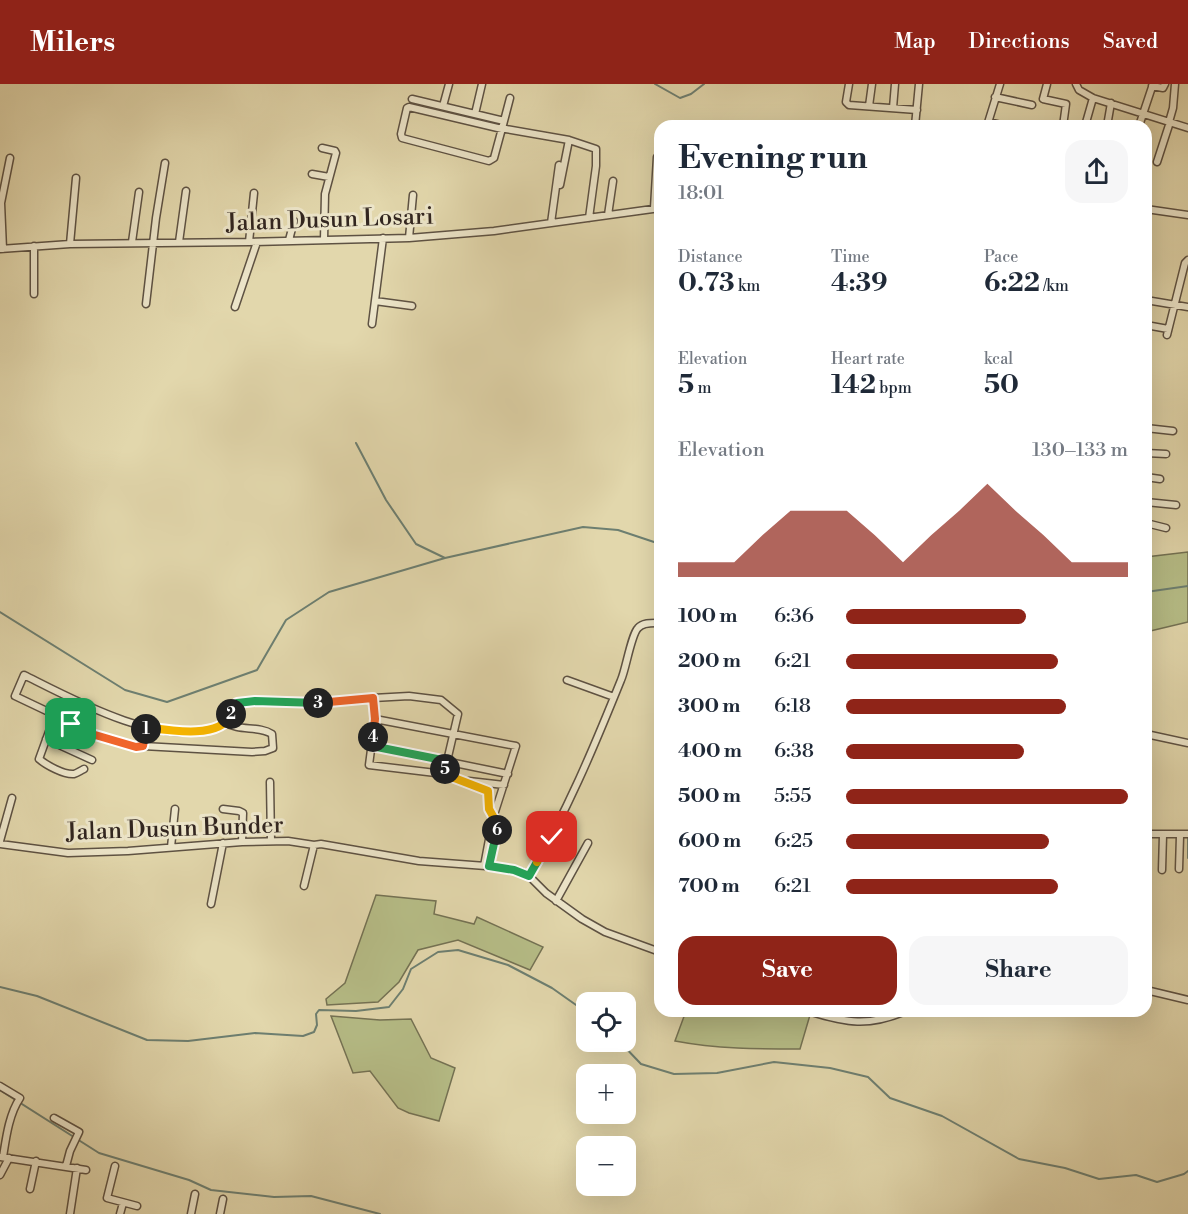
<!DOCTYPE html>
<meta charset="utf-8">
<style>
:root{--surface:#fff;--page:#f6f6f7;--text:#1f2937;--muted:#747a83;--accent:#8f2418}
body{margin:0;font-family:"Libre Bodoni",serif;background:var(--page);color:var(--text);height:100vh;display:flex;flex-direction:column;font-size:22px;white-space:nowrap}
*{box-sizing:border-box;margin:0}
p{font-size:20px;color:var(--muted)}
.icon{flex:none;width:33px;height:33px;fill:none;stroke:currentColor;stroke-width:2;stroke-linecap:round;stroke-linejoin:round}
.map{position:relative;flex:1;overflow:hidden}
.details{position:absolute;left:654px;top:36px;width:498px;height:897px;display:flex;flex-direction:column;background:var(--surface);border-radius:18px;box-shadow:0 6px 24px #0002}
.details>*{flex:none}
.tools{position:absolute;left:576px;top:908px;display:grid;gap:12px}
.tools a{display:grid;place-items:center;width:60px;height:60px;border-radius:12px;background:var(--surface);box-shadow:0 6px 24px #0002;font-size:30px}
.pin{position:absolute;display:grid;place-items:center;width:51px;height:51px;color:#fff;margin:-26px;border-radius:12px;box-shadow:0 3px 9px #0006}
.km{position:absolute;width:30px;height:30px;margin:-15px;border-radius:50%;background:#222;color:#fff;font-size:16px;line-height:30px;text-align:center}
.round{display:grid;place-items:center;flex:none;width:63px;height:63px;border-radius:18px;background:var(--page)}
.headline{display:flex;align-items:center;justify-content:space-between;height:102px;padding:0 24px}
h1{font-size:33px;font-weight:700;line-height:45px}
.metrics{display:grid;grid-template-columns:repeat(3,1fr);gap:9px;height:102px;padding:6px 24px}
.metrics div{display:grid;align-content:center}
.metrics b{font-size:26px;font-weight:700}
.metrics small{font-size:16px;font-weight:400}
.metrics p{font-size:16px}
.chart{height:168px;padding:12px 24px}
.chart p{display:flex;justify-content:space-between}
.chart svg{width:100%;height:108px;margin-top:6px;fill:var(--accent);opacity:.7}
.action{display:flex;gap:12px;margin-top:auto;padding:12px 24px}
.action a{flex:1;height:69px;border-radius:18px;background:var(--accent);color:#fff;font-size:24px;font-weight:700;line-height:69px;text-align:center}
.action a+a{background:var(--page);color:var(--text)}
ul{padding:0 24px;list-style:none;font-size:20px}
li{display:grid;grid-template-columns:96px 72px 1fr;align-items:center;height:45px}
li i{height:15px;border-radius:8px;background:var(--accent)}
header{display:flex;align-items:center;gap:36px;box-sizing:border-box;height:84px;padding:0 30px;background:var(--accent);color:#fff}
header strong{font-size:28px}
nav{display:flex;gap:33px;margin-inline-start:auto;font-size:21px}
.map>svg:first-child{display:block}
.green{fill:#b6bd87;stroke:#747254;stroke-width:1.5}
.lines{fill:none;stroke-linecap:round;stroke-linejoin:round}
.stream{stroke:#6d7f71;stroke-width:2}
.street-casing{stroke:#5e5243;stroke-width:9}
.street{stroke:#ece5c9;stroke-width:6}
.split-1-casing{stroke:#fff;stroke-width:12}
.split-2-casing{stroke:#fff;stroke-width:12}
.split-3-casing{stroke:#fff;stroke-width:12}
.split-4-casing{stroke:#fff;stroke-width:12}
.split-5-casing{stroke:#fff;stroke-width:12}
.split-6-casing{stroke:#fff;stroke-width:12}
.split-7-casing{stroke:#fff;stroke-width:12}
.split-8-casing{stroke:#fff;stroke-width:12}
.split-1{stroke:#f0652b;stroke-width:8}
.split-2{stroke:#f5b400;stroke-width:8}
.split-3{stroke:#22a559;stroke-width:8}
.split-4{stroke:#f0652b;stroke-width:8}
.split-5{stroke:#22a559;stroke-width:8}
.split-6{stroke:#f5b400;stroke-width:8}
.split-7{stroke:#22a559;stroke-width:8}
.split-8{stroke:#f5b400;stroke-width:8}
.labels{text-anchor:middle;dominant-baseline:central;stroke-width:6;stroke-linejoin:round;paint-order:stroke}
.street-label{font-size:24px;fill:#322620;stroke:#ece5c9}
</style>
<header>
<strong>Milers</strong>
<nav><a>Map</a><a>Directions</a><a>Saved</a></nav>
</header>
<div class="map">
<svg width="1188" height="1130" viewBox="0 0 1188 1130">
<rect width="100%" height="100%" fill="#e2d7ac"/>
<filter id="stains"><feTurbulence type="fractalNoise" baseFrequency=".00333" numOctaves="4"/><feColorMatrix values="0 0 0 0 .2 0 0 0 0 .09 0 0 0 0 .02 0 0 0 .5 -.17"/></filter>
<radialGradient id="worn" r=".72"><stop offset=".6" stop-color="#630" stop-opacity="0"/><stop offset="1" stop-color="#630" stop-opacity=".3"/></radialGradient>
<path class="green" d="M1188,468V538L1146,548V473Z
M376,811L436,817L434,830L474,840L477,833L543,863L530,886L458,856L418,866L399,898L378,918L327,921L326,915L345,899Z
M686,927H799L810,931L800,965C758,965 717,965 675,957Z
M331,932L380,936L411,935L431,974L455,984L439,1037L409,1029L398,1024L370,987L353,989Z"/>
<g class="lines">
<path class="stream" d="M655,0L680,14L691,10L704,0
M356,359L386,416L416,460L445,474L583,443L618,446L660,460
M1146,508L1188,502
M0,528L125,606L167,618L257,586L286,536L329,508L445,474
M1188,750V774
M0,903L37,912L147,956L188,957L255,949L303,952L314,948L317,941L316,930L319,926L356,927L389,923L403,905L411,885L438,868L458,866L508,881L552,904L586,928
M619,957L641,980L674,990L717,989L774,978L830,984L868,993L890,1014L942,1032L1019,1075L1065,1084L1099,1095L1136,1091L1157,1098L1184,1090L1188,1087
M0,1006L99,1069L189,1096L211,1106L274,1113L311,1112L380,1130"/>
<g class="street-casing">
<path id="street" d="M849,0L846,18L849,21L917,26
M1047,0L1043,15L1066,20L1063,42
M1076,0L1079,6L1093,14L1188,44
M1152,2L1163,4L1165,0
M995,13L1032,21
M412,15L504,37L494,74L489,77L402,54L401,50L407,24L409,23L502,45H506L569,56
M443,22L449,0
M869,22L872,0
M893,24L895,0
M475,30L482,0
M504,37L510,14
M988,38L1005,42
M1169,38L1173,24L1175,0
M915,42L919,0
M987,42L1000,0
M1085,42L1093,14
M1107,42L1111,19
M1139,42L1153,0
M322,64L335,67L336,69L325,110L324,156
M1157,78L1170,38
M312,90L329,93
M560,101L569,56L596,65V82L589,134
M654,124L657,73
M1146,125L1188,131
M608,131L613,97
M551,139L559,81
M409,154L413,111
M289,156L294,137
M132,158L139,108
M179,158L186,107
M249,158L254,109
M70,160L76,94
M0,165L70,160L249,158L409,154L494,147L660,124
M3,165L1,119L10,74
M34,210V162
M1146,216L1188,223
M375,217L412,222
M146,220L156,134L165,79
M235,223L257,158
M372,240L383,154
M1146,241L1168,245
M1167,251L1185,179L1188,176
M1146,344L1173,347
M1146,369L1166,370
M1146,393L1160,395
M1146,418L1176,421
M1146,439L1166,444
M567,596L614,613
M55,631L85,648L136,663L143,662L146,643
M375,635L516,662L493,734L498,742L489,782
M1146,650L1188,659
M46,655L92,676
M143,662L252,668L265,667L273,664L272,650C258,641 239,648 225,638
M372,662L508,690
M84,685C80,687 77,689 74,690C64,691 46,681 39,675L55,631L15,612L24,591C72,615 159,663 212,644C217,642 225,640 228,636C232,631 233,624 237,619L255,617L319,619L373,614
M444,690L458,630L441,616L409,612L373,614L375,635L369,681L444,690L488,707L489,725L493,734L484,782
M469,697L504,701
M270,698L271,757
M223,725L239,727L243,729L242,758
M1146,750H1188
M0,757L12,714
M0,760L68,769L128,767L242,758L288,757L314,761L321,760L419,777L499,783L522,788L529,792L546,809L582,835L605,848L660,868
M171,763L175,725
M1179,785L1180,752
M1162,786L1163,751
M529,792C566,730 594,663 621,596C626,585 631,551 638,544C643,538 653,539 660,539
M304,802L314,761
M556,817L588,759
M211,820L223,759
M1146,906L1188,916
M808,927C847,939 868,943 906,927
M0,1002L20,1014C9,1030 6,1054 3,1073
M54,1034L79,1048L70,1067L66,1082
M0,1073L86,1086
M115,1082L107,1114L137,1122
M0,1091L9,1074
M30,1105L36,1077
M70,1130L77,1084
M120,1130L123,1119
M191,1130L195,1110
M220,1130L223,1115"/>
</g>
<use href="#street" class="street"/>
</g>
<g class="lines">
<g class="split-1-casing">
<path id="split-1" d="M71,640L85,648L136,663L143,662L146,645"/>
</g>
<g class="split-2-casing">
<path id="split-2" d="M146,645V643C167,646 221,656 231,630"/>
</g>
<g class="split-3-casing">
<path id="split-3" d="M231,630L237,619L255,617L318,619"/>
</g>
<g class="split-4-casing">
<path id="split-4" d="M318,619L373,614L375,635L373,653"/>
</g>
<g class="split-5-casing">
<path id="split-5" d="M373,653L372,662L447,677L445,685"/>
</g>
<g class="split-6-casing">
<path id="split-6" d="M445,685L444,690L488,707L489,725L498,741L497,746"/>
</g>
<g class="split-7-casing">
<path id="split-7" d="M497,746L489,782L514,786L529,792L537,778"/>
</g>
<g class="split-8-casing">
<path id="split-8" d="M537,778L552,753"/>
</g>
<use href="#split-1" class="split-1"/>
<use href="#split-2" class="split-2"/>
<use href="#split-3" class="split-3"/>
<use href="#split-4" class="split-4"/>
<use href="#split-5" class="split-5"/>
<use href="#split-6" class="split-6"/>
<use href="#split-7" class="split-7"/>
<use href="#split-8" class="split-8"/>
</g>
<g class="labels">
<g class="street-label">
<text transform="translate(330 136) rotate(-2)">Jalan Dusun Losari</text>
<text transform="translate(175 745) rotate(-2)">Jalan Dusun Bunder</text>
</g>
</g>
<rect width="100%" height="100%" filter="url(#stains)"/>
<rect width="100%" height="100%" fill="url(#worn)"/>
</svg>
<div class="tools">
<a><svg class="icon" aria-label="locate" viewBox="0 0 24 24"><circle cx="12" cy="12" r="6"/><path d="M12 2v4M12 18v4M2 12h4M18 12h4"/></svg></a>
<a>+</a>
<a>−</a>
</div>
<div class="pin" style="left:71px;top:640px;background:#1e9e55"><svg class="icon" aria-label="arrive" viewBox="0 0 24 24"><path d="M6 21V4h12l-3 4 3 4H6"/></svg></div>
<div class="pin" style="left:552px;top:753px;background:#d93025"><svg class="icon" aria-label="check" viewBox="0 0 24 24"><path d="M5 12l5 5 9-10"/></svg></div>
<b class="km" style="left:146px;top:645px">1</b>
<b class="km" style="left:231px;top:630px">2</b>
<b class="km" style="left:318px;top:619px">3</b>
<b class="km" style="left:373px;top:653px">4</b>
<b class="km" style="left:445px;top:685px">5</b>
<b class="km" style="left:497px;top:746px">6</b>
<section class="details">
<div class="headline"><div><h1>Evening run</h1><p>18:01</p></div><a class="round"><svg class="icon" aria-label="share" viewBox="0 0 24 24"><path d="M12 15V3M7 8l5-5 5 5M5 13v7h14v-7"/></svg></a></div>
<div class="metrics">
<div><p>Distance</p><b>0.73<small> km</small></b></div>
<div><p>Time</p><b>4:39</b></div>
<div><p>Pace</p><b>6:22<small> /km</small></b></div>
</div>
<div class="metrics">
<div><p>Elevation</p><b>5<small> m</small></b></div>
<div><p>Heart rate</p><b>142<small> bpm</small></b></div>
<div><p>kcal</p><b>50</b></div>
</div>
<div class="chart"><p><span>Elevation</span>130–133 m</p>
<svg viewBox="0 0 160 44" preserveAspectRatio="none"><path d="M0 44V38L10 38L20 38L30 27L40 17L50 17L60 17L70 27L80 38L90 27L100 17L110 6L120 17L130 27L140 38L150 38L160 38V44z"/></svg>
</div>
<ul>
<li><b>100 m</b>6:36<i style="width:64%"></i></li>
<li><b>200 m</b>6:21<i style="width:75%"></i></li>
<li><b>300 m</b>6:18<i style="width:78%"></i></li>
<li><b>400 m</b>6:38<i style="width:63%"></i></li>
<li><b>500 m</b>5:55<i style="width:100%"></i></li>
<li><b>600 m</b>6:25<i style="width:72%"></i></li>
<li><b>700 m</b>6:21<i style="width:75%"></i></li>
</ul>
<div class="action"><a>Save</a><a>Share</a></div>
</section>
</div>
